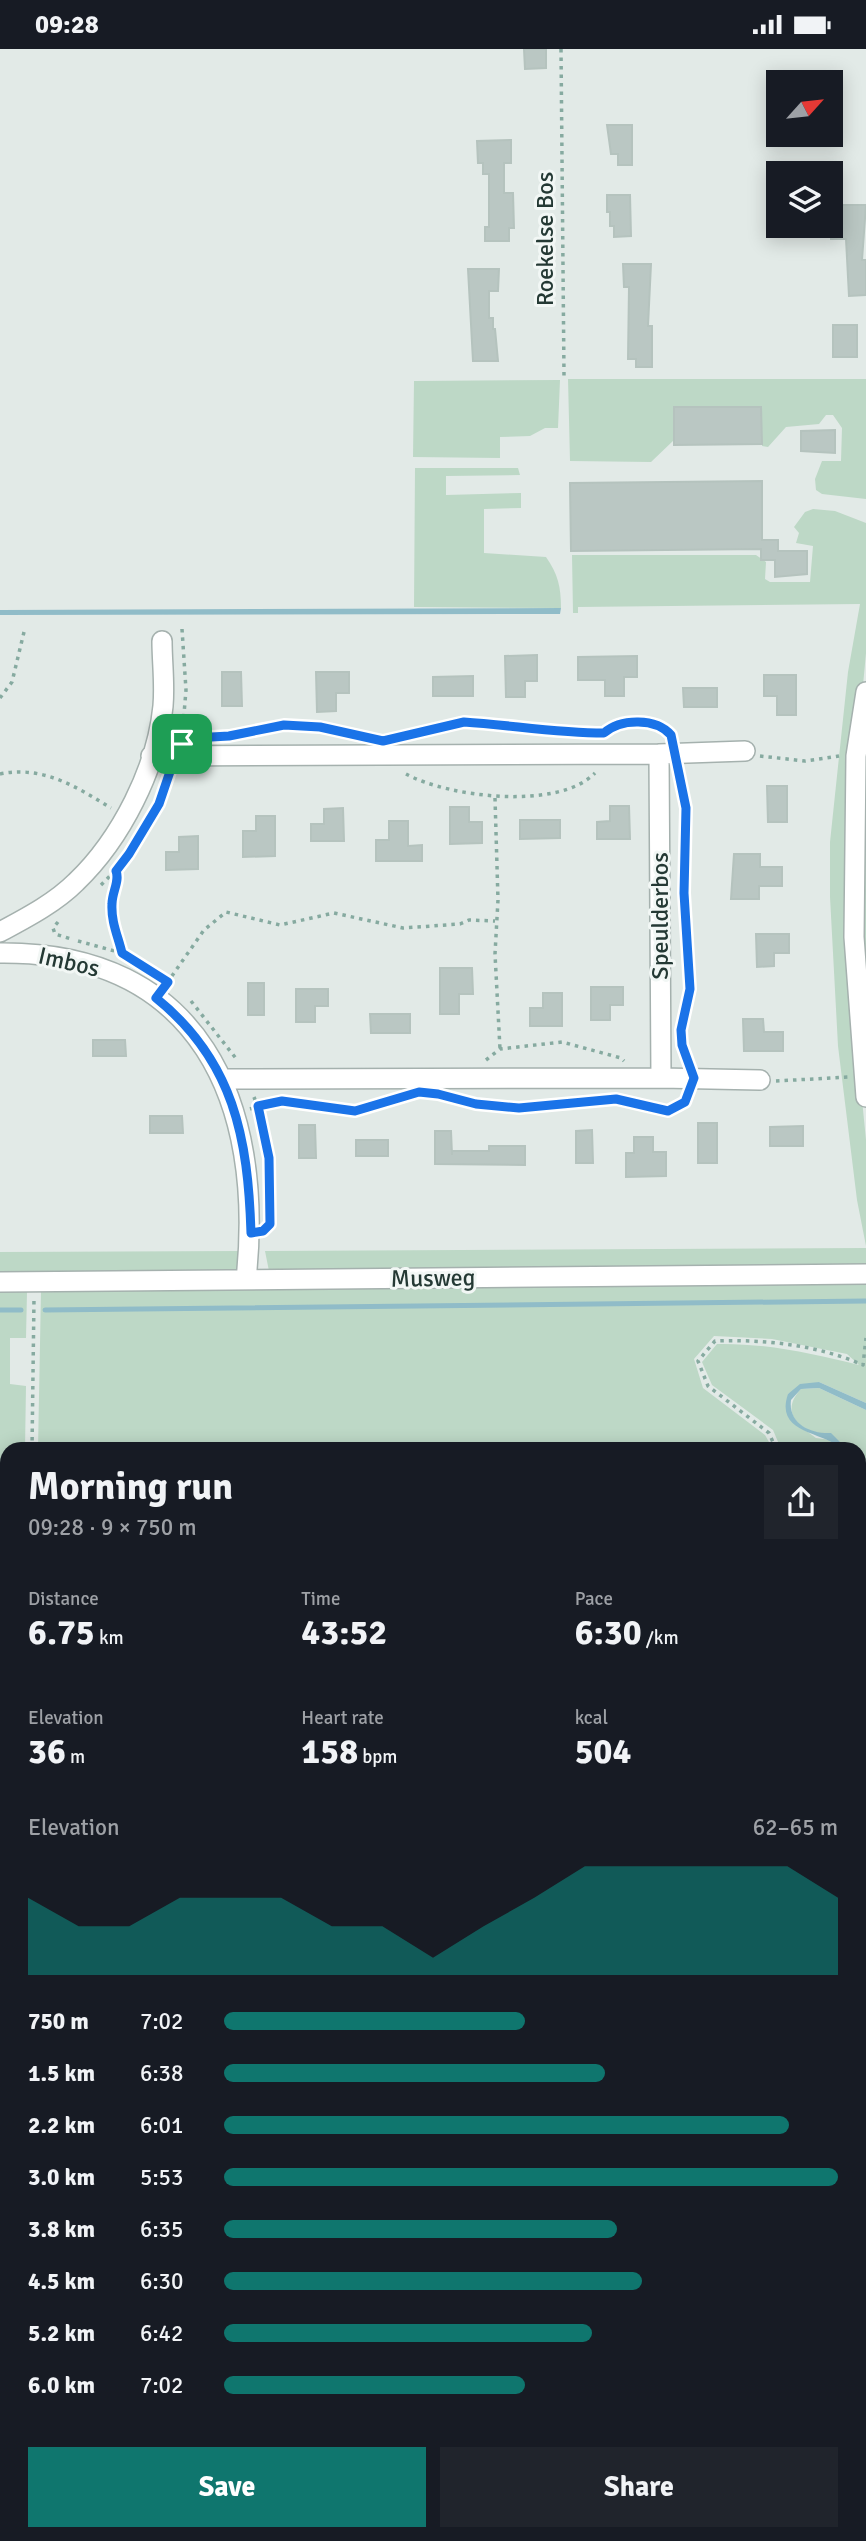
<!DOCTYPE html>
<meta charset="utf-8">
<style>
:root{--surface:#171b24;--page:#20242c;--text:#f1f3f6;--muted:#9ea1a6;--accent:#0f766e}
body{margin:0;font-family:Signika,sans-serif;background:var(--page);color:var(--text);height:100vh;display:flex;flex-direction:column;font-size:26px;white-space:nowrap}
*{box-sizing:border-box;margin:0}
p{font-size:23px;color:var(--muted)}
.icon{flex:none;width:38px;height:38px;fill:none;stroke:currentColor;stroke-width:2;stroke-linecap:round;stroke-linejoin:round}
.map{position:relative;flex:1;overflow:hidden}
.panel{position:absolute;left:0px;top:1393px;width:866px;height:1099px;display:flex;flex-direction:column;background:var(--surface);border-radius:21px 21px 0 0;box-shadow:0 4px 18px #0003}
.panel>*{flex:none}
.needle{width:46px;rotate:63deg}
.buttons{position:absolute;left:766px;top:21px;display:grid;gap:14px}
.buttons a{display:grid;place-items:center;width:77px;height:77px;border-radius:0px;background:var(--surface);box-shadow:0 4px 18px #0003;font-size:35px}
.pin{position:absolute;display:grid;place-items:center;width:60px;height:60px;color:#fff;margin:-30px;border-radius:14px;box-shadow:0 4px 10px #0006}
.round{display:grid;place-items:center;flex:none;width:74px;height:74px;border-radius:0px;background:var(--page)}
.head{display:flex;align-items:center;justify-content:space-between;height:119px;padding:0 28px}
h1{font-size:38px;font-weight:700;line-height:52px}
.metrics{display:grid;grid-template-columns:repeat(3,1fr);gap:10px;height:119px;padding:7px 28px}
.metrics div{display:grid;align-content:center}
.metrics b{font-size:35px;font-weight:700}
.metrics small{font-size:19px;font-weight:400}
.metrics p{font-size:19px}
.chart{height:196px;padding:14px 28px}
.chart p{display:flex;justify-content:space-between}
.chart svg{width:100%;height:126px;margin-top:7px;fill:var(--accent);opacity:.7}
.primary-button{display:flex;gap:14px;margin-top:auto;padding:14px 28px}
.primary-button a{flex:1;height:80px;border-radius:0px;background:var(--accent);color:#fff;font-size:28px;font-weight:700;line-height:80px;text-align:center}
.primary-button a+a{background:var(--page);color:var(--text)}
ul{padding:0 28px;list-style:none;font-size:23px}
li{display:grid;grid-template-columns:112px 84px 1fr;align-items:center;height:52px}
li i{height:18px;border-radius:9px;background:var(--accent)}
.status{display:flex;justify-content:space-between;align-items:center;height:49px;padding:0 35px;background:var(--surface);direction:ltr}
.status svg{height:19px;fill:currentColor}
.map>svg:first-child{display:block}
.green{fill:#bdd8c6}
.water{fill:#90bcc8}
.lines{fill:none;stroke-linecap:round;stroke-linejoin:round}
.stream{stroke:#90bcc8;stroke-width:5}
.building{fill:#bac7c3;stroke:#b5c3be;stroke-width:2}
.minor-casing{stroke:#a5b1ae;stroke-width:22}
.path{stroke:#86aaa0;stroke-width:3.5;stroke-dasharray:3.5 5;stroke-linecap:butt}
.minor{stroke:#fff;stroke-width:19}
.route-casing{stroke:#fff;stroke-width:14}
.route{stroke:#1a73e8;stroke-width:9}
.labels{text-anchor:middle;dominant-baseline:central;stroke-width:6;stroke-linejoin:round;paint-order:stroke}
.street-label{font-size:24px;fill:#243934;stroke:#f2f7f5}
</style>
<div class="status"><b>09:28</b><svg viewBox="0 0 49 12"><path d="M0 12V9h3v3zM5 12V6h3v6zM10 12V3h3v9zM15 12V0h3v12zM26 1h20v11H26zM47 4h2v5h-2z"/></svg></div>
<div class="map">
<svg width="866" height="2492" viewBox="0 0 866 2492">
<rect width="100%" height="100%" fill="#e2eae7"/>
<path class="green" d="M568,330H866V450L822,445L816,441L815,430L822,412H841L842,379L833,366H826L819,375L786,378L768,398L762,397L761,358H674V391L651,413L570,412Z
M560,331L558,379H545L530,387L500,388V409L413,408L414,332Z
M415,419H518L520,426L446,427V446L521,444V459L484,460V504L546,508C558,525 561,538 561,559L414,558Z
M813,460L835,462L866,474V604L855,723L856,990L866,1091V1197L857,1151L838,997L830,848V793L848,623L860,555L578,558V564H573L572,506H756L766,513L765,530L770,533H810L813,497L796,494L799,484L794,478L805,463Z
M866,697V992L860,831Z
M866,1199V1219L270,1227L265,1202Z
M241,1202L235,1227L0,1228V1203Z
M866,1233V1354L819,1333L788,1345L789,1369L816,1389L832,1391L841,1400H781L773,1381L712,1336L702,1313L717,1295C767,1294 813,1305 859,1316L847,1305L772,1290L714,1287L694,1310L703,1339L765,1386L773,1400H38L41,1242Z
M0,1243H27L26,1289H10V1335L26,1337L25,1400H7V1553L3,1576L0,1575Z
M819,1339L866,1361V1469L859,1473V1400H847L831,1385C803,1386 777,1365 801,1340Z
M866,1479V2492H475L465,2485H859V1483Z
M7,2023V2485H34L18,2492H0V2042Z
M53,2485H447L459,2492H37Z"/>
<path class="water" d="M561,559L560,565L0,566V561Z
M819,1333L866,1354V1361L819,1339L801,1340L791,1351C788,1374 810,1385 831,1384L847,1400H841C825,1382 774,1386 788,1345L800,1335Z"/>
<g class="lines">
<path class="stream" d="M0,1261H21
M45,1261L866,1252"/>
</g>
<path class="building" d="M524,0H546V19L525,20Z
M607,76H632V116H618V105H611Z
M511,91V114H504V144H513L514,179H509V192H485V178H489V125H483V114H478L477,92Z
M607,146H630L631,187L614,188V177H610V163H607Z
M831,156H866L862,211H866V246L849,247L846,190H831Z
M623,215H651L648,277H652V318H636V310H628L629,238H624Z
M468,220H499L498,242H489V269H493V280H495L498,312H473Z
M833,276H857V308H833Z
M674,358H761L762,395L674,396Z
M835,381V404L801,402V382Z
M762,432V491H778V502H807V525L775,528V511H761V500L571,502L570,434Z
M537,606V632H525V648H506L505,607Z
M637,607V628H624V647H605V631H578V608Z
M222,623H241L242,657H222Z
M316,623H349V644H336V662L317,663Z
M764,626H796V666H777V647H764Z
M473,627V647H433V628Z
M683,639H717V658H684Z
M767,737H787V773H768Z
M610,757H629L630,790H597V773L610,772Z
M450,758H469V773H482V794L450,795Z
M343,759L344,792H311V775H324V760Z
M256,767H275V807L243,808V782H256Z
M520,771H560V789L520,790Z
M389,772H408V797L422,796V812H376V791H389Z
M198,787V820L166,821V803H179V788Z
M734,805H760V818H782V837H759V850H731Z
M756,885H789V904H774V917L757,918Z
M440,919H472L473,945H459V965H440Z
M248,934H264V966H248Z
M591,938H623V956H610V971H591Z
M296,940H328V957H315V973H296Z
M543,944H562V977H530V959H543Z
M370,965H410V984H371Z
M743,970H763L764,983H783V1002H744Z
M93,991H125L126,1007H93Z
M150,1067H182L183,1084H150Z
M698,1074H717V1114H698Z
M299,1076H315L316,1109H299Z
M803,1077V1097H770V1078Z
M592,1081L593,1114H576V1082Z
M435,1082H451L452,1106V1102H489V1097H525V1116L435,1115Z
M634,1088H653V1103H666V1127L626,1128V1104H634Z
M356,1091H388V1107H356Z"/>
<g class="lines">
<g class="minor-casing">
<path id="minor" d="M866,643L856,707L854,888L866,1048
M659,705L745,702
M151,707L659,705L661,1029L224,1030
M0,883C26,869 55,854 76,833C121,790 157,719 163,657C165,635 162,613 162,592
M0,904C200,902 265,1054 246,1231
M661,1029L760,1031
M0,1233L866,1225"/>
</g>
<path class="path" d="M561,0L564,327
M182,580L186,641L182,689
M0,649L12,633L24,583
M410,686L464,673L514,675L571,685L604,684C620,670 659,667 672,688
M228,687C276,675 307,673 355,687
M760,707L805,712L839,707
M0,725C42,716 77,738 111,759
M406,725C448,748 558,762 595,724
M679,726L686,759L684,844L690,927L681,981L688,1012
M495,749L498,851L495,905L500,1000
M116,822C119,831 113,839 112,849C110,869 118,885 122,904
M101,836C132,806 156,767 171,726
M58,873L53,879L55,885L71,890
M78,892L122,904L169,934
M167,934L204,881L226,863L280,876L334,864L403,879L460,875L469,871L495,872
M191,952L238,1012
M486,1011L500,1000L562,993L621,1009L624,1012
M776,1032L849,1028
M254,1048C263,1070 281,1162 266,1180
M454,1049L519,1059L629,1051L668,1062L680,1058L688,1046
M250,1060L274,1052L355,1062L395,1049
M32,1400L34,1249
M776,1400L769,1384L708,1337L698,1312L715,1292C764,1290 818,1296 863,1316L866,1289
M859,1479L866,1475
M0,1578L7,1582
M0,2007L6,1956L3,1825L7,1603
M455,2485L467,2492
M26,2492L42,2485
M232,2492V2485"/>
<use href="#minor" class="minor"/>
</g>
<g class="lines">
<g class="route-casing">
<path id="route" d="M464,673C511,676 557,684 604,684C621,669 656,669 671,686L686,759L684,844L690,940L681,981L682,996L694,1029L685,1053L668,1062L616,1050L519,1059L476,1055L438,1045L419,1043L355,1062L282,1052L258,1057L269,1109L270,1175L263,1182L251,1184C248,1089 234,1012 156,949L168,933L122,904C118,887 111,873 112,855C112,843 120,832 116,822L129,805L159,755L178,699L194,689L229,687L284,676L320,678L383,692Z"/>
</g>
<use href="#route" class="route"/>
</g>
<g class="labels">
<g class="street-label">
<text transform="translate(545 190) rotate(-90)">Roekelse Bos</text>
<text transform="translate(660 867) rotate(-90)">Speulderbos</text>
<text transform="translate(69 913) rotate(13)">Imbos</text>
<text transform="translate(433 1229) rotate(-1)">Musweg</text>
</g>
</g>
</svg>
<div class="buttons">
<a><svg class="needle" viewBox="-14 -14 28 28"><path d="M0-13l5 13h-10z" fill="#e53935"/><path d="M0 13l5-13h-10z" fill="#9ea1a6"/></svg></a>
<a><svg class="icon" aria-label="layers" viewBox="0 0 24 24"><path d="M12 4l9 5-9 5-9-5zM3 14l9 5 9-5"/></svg></a>
</div>
<div class="pin" style="left:182px;top:695px;background:#1e9e55"><svg class="icon" aria-label="arrive" viewBox="0 0 24 24"><path d="M6 21V4h12l-3 4 3 4H6"/></svg></div>
<section class="panel">
<div class="head"><div><h1>Morning run</h1><p>09:28 · 9 × 750 m</p></div><a class="round"><svg class="icon" aria-label="share" viewBox="0 0 24 24"><path d="M12 15V3M7 8l5-5 5 5M5 13v7h14v-7"/></svg></a></div>
<div class="metrics">
<div><p>Distance</p><b>6.75<small> km</small></b></div>
<div><p>Time</p><b>43:52</b></div>
<div><p>Pace</p><b>6:30<small> /km</small></b></div>
</div>
<div class="metrics">
<div><p>Elevation</p><b>36<small> m</small></b></div>
<div><p>Heart rate</p><b>158<small> bpm</small></b></div>
<div><p>kcal</p><b>504</b></div>
</div>
<div class="chart"><p><span>Elevation</span>62–65 m</p>
<svg viewBox="0 0 160 44" preserveAspectRatio="none"><path d="M0 44V17L10 27L20 27L30 17L40 17L50 17L60 27L70 27L80 38L90 27L100 17L110 6L120 6L130 6L140 6L150 6L160 17V44z"/></svg>
</div>
<ul>
<li><b>750 m</b>7:02<i style="width:49%"></i></li>
<li><b>1.5 km</b>6:38<i style="width:62%"></i></li>
<li><b>2.2 km</b>6:01<i style="width:92%"></i></li>
<li><b>3.0 km</b>5:53<i style="width:100%"></i></li>
<li><b>3.8 km</b>6:35<i style="width:64%"></i></li>
<li><b>4.5 km</b>6:30<i style="width:68%"></i></li>
<li><b>5.2 km</b>6:42<i style="width:60%"></i></li>
<li><b>6.0 km</b>7:02<i style="width:49%"></i></li>
</ul>
<div class="primary-button"><a>Save</a><a>Share</a></div>
</section>
</div>
